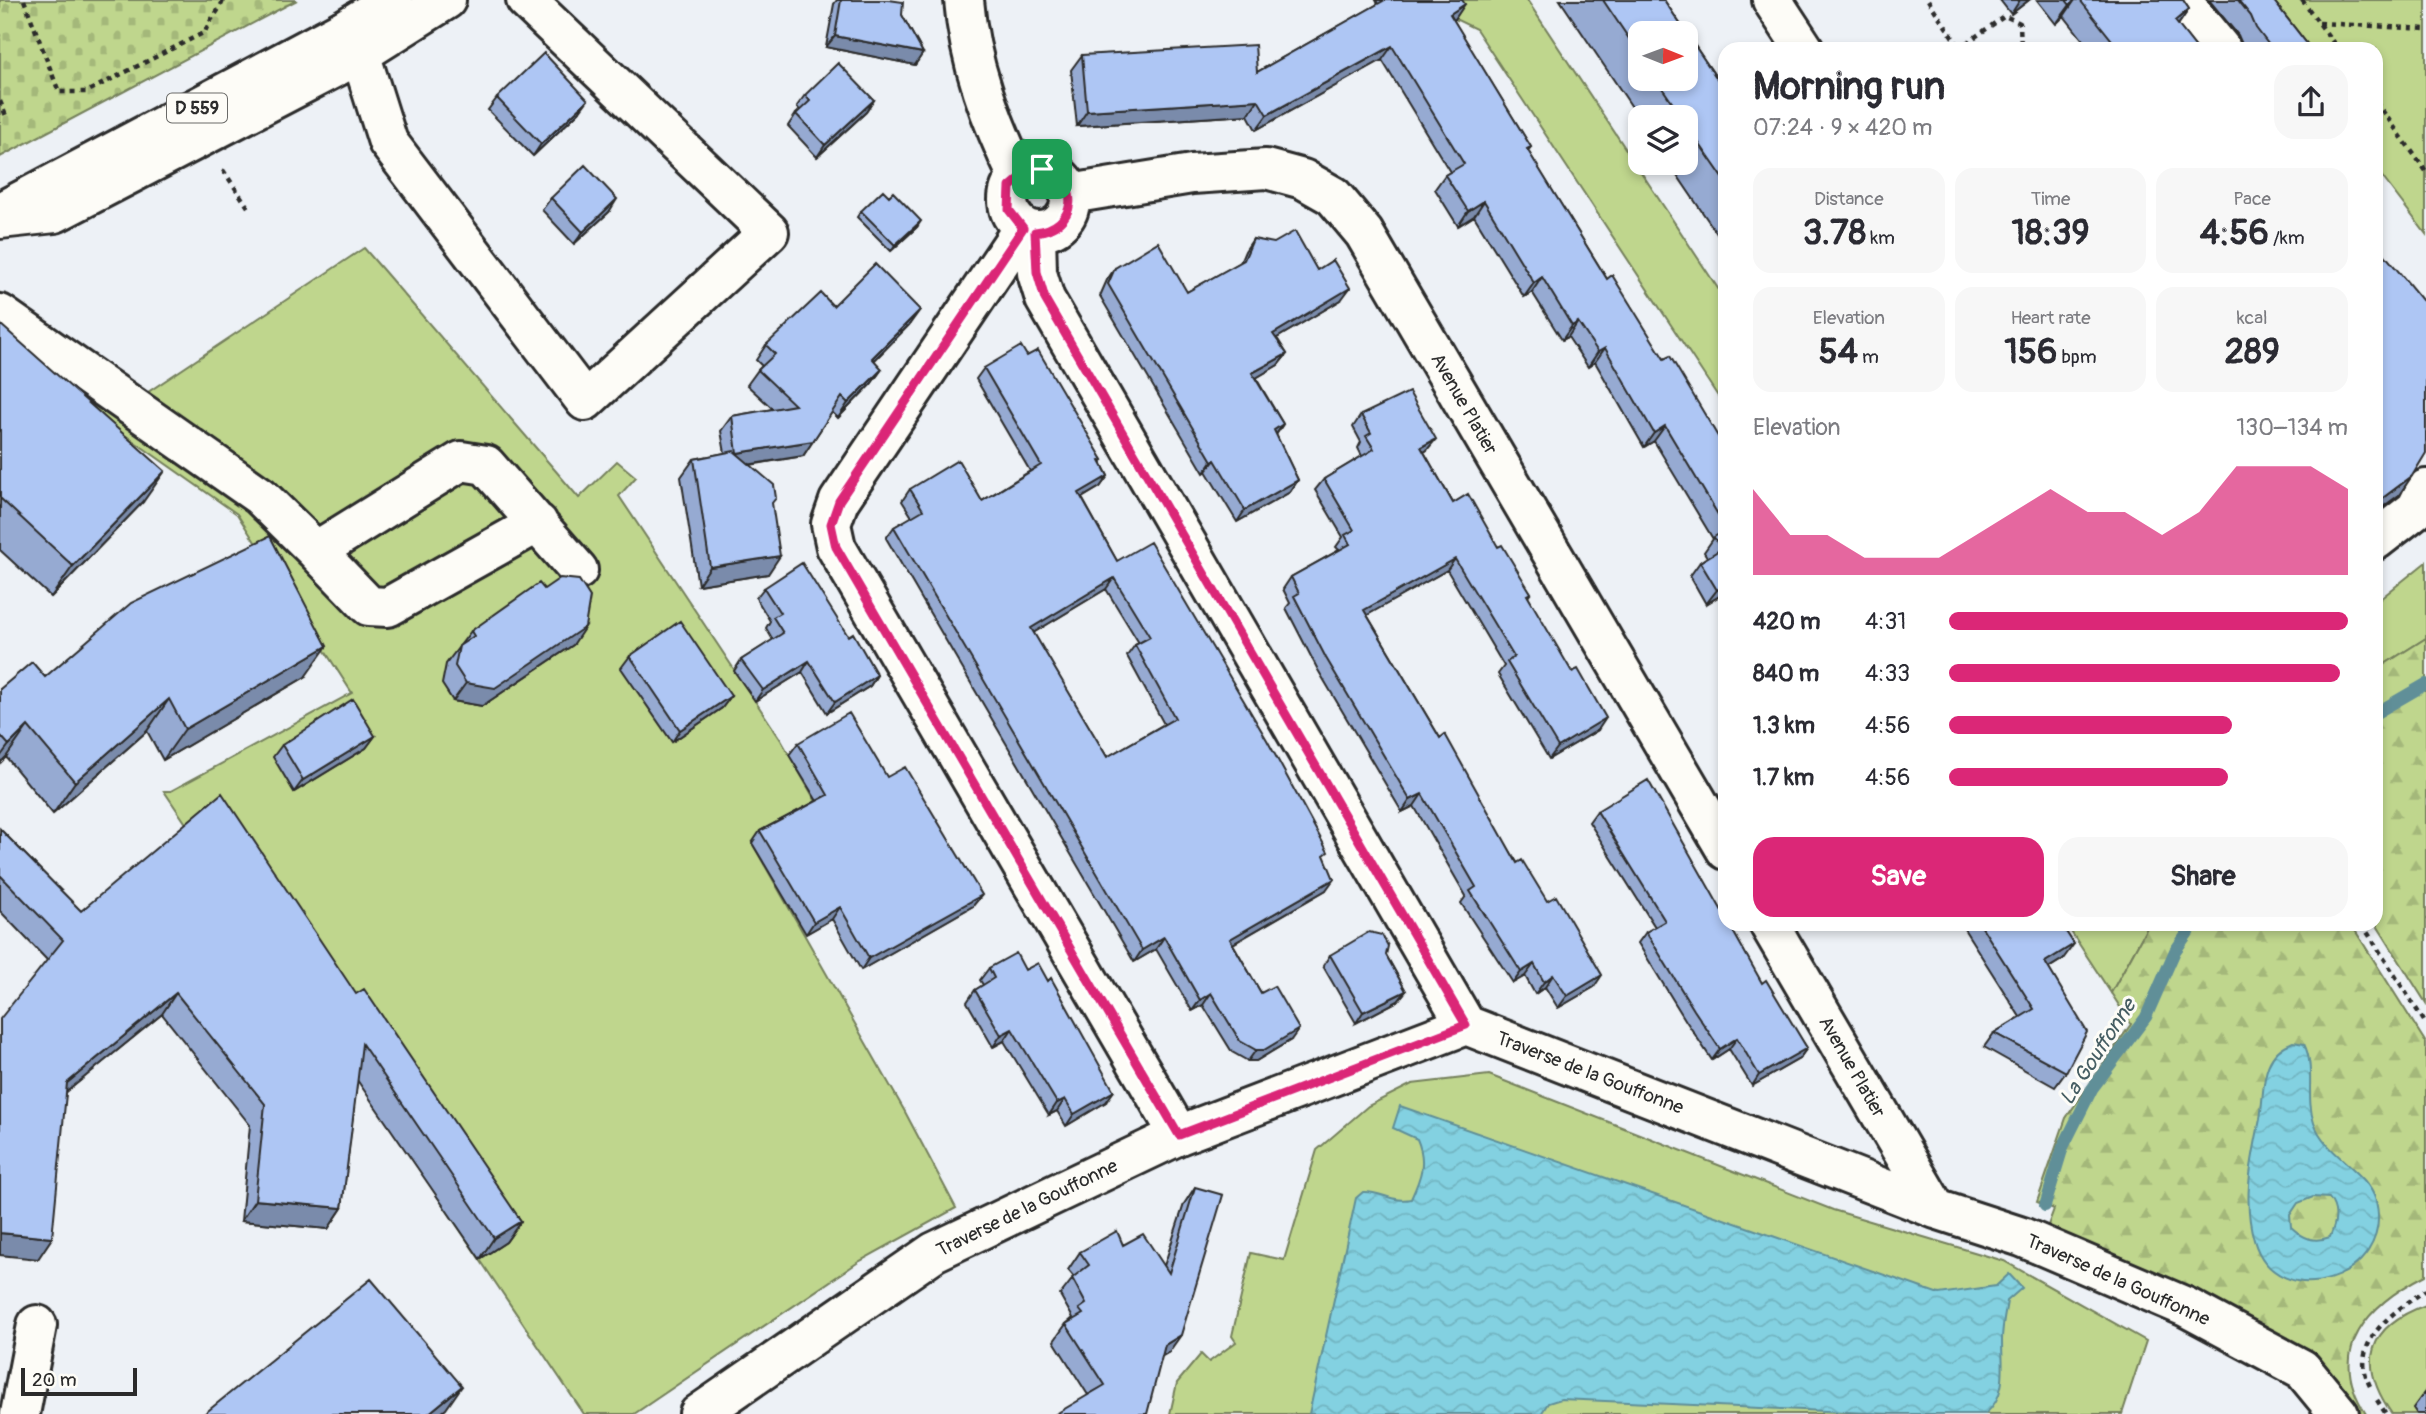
<!DOCTYPE html>
<meta charset="utf-8">
<style>
:root{--surface:#fff;--page:#f7f7f7;--text:#2b2b33;--muted:#7c7c81;--accent:#db2777}
body{margin:0;font-family:Pangolin,sans-serif;background:var(--page);color:var(--text);height:100vh;display:flex;flex-direction:column;font-size:26px;white-space:nowrap}
*{box-sizing:border-box;margin:0}
p{font-size:23px;color:var(--muted)}
.icon{flex:none;width:38px;height:38px;fill:none;stroke:currentColor;stroke-width:2;stroke-linecap:round;stroke-linejoin:round}
.map{position:relative;flex:1;overflow:hidden}
.panel{position:absolute;left:1718px;top:42px;width:665px;height:889px;display:flex;flex-direction:column;background:var(--surface);border-radius:21px;box-shadow:0 4px 10px #0003}
.panel>*{flex:none}
.needle{width:46px;rotate:91deg}
.controls{position:absolute;left:1628px;top:21px;display:grid;gap:14px}
.controls a{display:grid;place-items:center;width:70px;height:70px;border-radius:14px;background:var(--surface);box-shadow:0 4px 10px #0003;font-size:35px}
.scale{position:absolute;left:21px;bottom:18px;width:116px;box-sizing:border-box;padding-left:7px;border:4px solid #2b2b2b;border-top:0;font-size:19px;line-height:24px;white-space:nowrap;color:#2b2b2b;-webkit-text-stroke:5px #fdfcf7;paint-order:stroke}
.pin{position:absolute;display:grid;place-items:center;width:60px;height:60px;color:#fff;margin:-30px;border-radius:14px;box-shadow:0 4px 10px #0006}
.round{display:grid;place-items:center;flex:none;width:74px;height:74px;border-radius:21px;background:var(--page)}
.summary{display:flex;align-items:center;justify-content:space-between;height:119px;padding:0 35px}
h1{font-size:38px;font-weight:700;line-height:52px}
.figures{display:grid;grid-template-columns:repeat(3,1fr);gap:10px;height:119px;padding:7px 35px}
.figures div{display:grid;align-content:center;border-radius:18px;background:var(--page);text-align:center}
.figures b{font-size:35px;font-weight:700}
.figures small{font-size:19px;font-weight:400}
.figures p{font-size:19px}
.chart{height:196px;padding:14px 35px}
.chart p{display:flex;justify-content:space-between}
.chart svg{width:100%;height:126px;margin-top:7px;fill:var(--accent);opacity:.7}
.primary-button{display:flex;gap:14px;margin-top:auto;padding:14px 35px}
.primary-button a{flex:1;height:80px;border-radius:21px;background:var(--accent);color:#fff;font-size:28px;font-weight:700;line-height:80px;text-align:center}
.primary-button a+a{background:var(--page);color:var(--text)}
ul{padding:0 35px;list-style:none;font-size:23px}
li{display:grid;grid-template-columns:112px 84px 1fr;align-items:center;height:52px}
li i{height:18px;border-radius:9px;background:var(--accent)}
.map>svg:first-child{display:block}
.grass{fill:#bfd68d;stroke:#75805c;stroke-width:2}
.forest{fill:url(#forest-firs);stroke:#75805c;stroke-width:2}
.cemetery{fill:url(#cemetery-stones);stroke:#75805c;stroke-width:2}
.water{fill:url(#water-waves);stroke:#608f98;stroke-width:2;fill-rule:evenodd}
.lines{fill:none;stroke-linecap:round;stroke-linejoin:round}
.stream{stroke:#608f98;stroke-width:12}
.minor-casing{stroke:#2b2b2b;stroke-width:44}
.major-casing{stroke:#2b2b2b;stroke-width:44}
.path{stroke:#2b2b2b;stroke-width:4.5;stroke-dasharray:5 5;stroke-linecap:butt}
.minor{stroke:#fdfcf7;stroke-width:38}
.major{stroke:#fdfcf7;stroke-width:38}
.wall{fill:#96aad2;stroke:#2b2b2b;stroke-width:2;fill-rule:evenodd}
.shaded-wall{fill:#7a8bab;stroke:#2b2b2b;stroke-width:2}
.building{fill:#aec6f4;stroke:#2b2b2b;stroke-width:2;fill-rule:evenodd}
.route-casing{stroke:#fff;stroke-width:14}
.route{stroke:#db2777;stroke-width:9}
.labels{text-anchor:middle;dominant-baseline:central;stroke-width:6;stroke-linejoin:round;paint-order:stroke}
.shield{fill:#fdfcf7;stroke:#6a6a68;stroke-width:2}
.shield-label{font-size:18px;font-weight:bold;fill:#2b2b2b}
.street-label{font-size:19px;fill:#2b2b2b;stroke:#fdfcf7}
.water-label{font-size:21px;font-style:italic;fill:#455d62;stroke:#fdfcf7}
</style>
<div class="map">
<svg width="2426" height="1414" viewBox="0 0 2426 1414">
<defs>
<pattern id="forest-firs" width="22" height="20" patternUnits="userSpaceOnUse" patternTransform="scale(1.75)"><rect width="22" height="20" fill="#bfd68d"/><path d="M5 1l3.5 6h-7zM16 11l3.5 6h-7z" fill="#a4b87a"/></pattern>
<pattern id="cemetery-stones" width="16" height="16" patternUnits="userSpaceOnUse" patternTransform="scale(1.75)"><rect width="16" height="16" fill="#bfd68d"/><path d="M2 7V4a2 2 0 0 1 4 0v3zM10 15v-3a2 2 0 0 1 4 0v3z" fill="#a4b87a"/></pattern>
<pattern id="water-waves" width="16" height="10" patternUnits="userSpaceOnUse" patternTransform="scale(1.75)"><rect width="16" height="10" fill="#83d1e1"/><path d="M0 5q4-4 8 0t8 0" fill="none" stroke="#71b4c1"/></pattern>
</defs>
<rect width="100%" height="100%" fill="#edf1f6"/>
<filter id="ink" filterUnits="userSpaceOnUse"><feTurbulence type="fractalNoise" baseFrequency=".0143" numOctaves="2"/><feDisplacementMap in="SourceGraphic" scale="14" xChannelSelector="R" yChannelSelector="G"/><feConvolveMatrix kernelMatrix="1 2 1 2 8 2 1 2 1" color-interpolation-filters="sRGB"/></filter>
<g filter="url(#ink)">
<path class="grass" d="M1443,0H1527L1725,299V407L1476,29L1455,19Z
M2244,0H2426V234L2377,170L2376,49H2283Z
M364,248L579,498L617,461L636,477L619,496L781,740L819,807L752,843L904,1110L956,1208L860,1261L634,1414H584L164,791H171L352,693L237,514L0,347V293L145,394Z
M2426,562V638L2377,669V594L2380,599Z
M2066,924H2149L2111,993Z
M1489,1075L1833,1210L2004,1261L2146,1341L2122,1414H1170L1177,1383L1201,1354L1209,1362L1236,1342L1232,1336L1251,1253L1284,1260L1317,1150L1368,1106L1412,1084Z
M2426,1305V1400L2417,1414H2392C2357,1364 2367,1326 2426,1305Z"/>
<path class="forest" d="M2426,638V1003L2376,924L2377,669Z
M2149,924H2351L2426,1043V1275C2369,1304 2324,1349 2366,1414H2347L2044,1236L2054,1209L2037,1202L2066,1118L2131,1024L2111,993Z"/>
<path class="cemetery" d="M0,0H297L0,157Z"/>
<path class="water" d="M2293,1042L2304,1044C2316,1068 2305,1097 2314,1123C2325,1155 2368,1171 2376,1201C2395,1279 2276,1317 2254,1240C2242,1199 2252,1159 2260,1119C2265,1089 2259,1055 2293,1042ZM2313,1197L2329,1198C2339,1211 2336,1222 2330,1237C2314,1243 2304,1239 2291,1227L2290,1215L2298,1203Z
M1400,1106L1939,1294L1996,1286L2009,1274L2022,1288L2007,1301C2005,1314 2002,1327 2002,1340C2002,1368 2008,1395 1985,1414H1891L1561,1399L1548,1403L1541,1414H1309L1356,1198L1363,1192C1380,1191 1394,1203 1411,1199C1421,1177 1427,1162 1417,1139L1393,1128Z"/>
<g class="lines">
<path class="stream" d="M2376,713L2426,684
M2045,1206L2063,1147L2092,1089L2146,1017L2175,951L2194,924"/>
<g class="minor-casing">
<path id="minor" d="M964,0C969,63 991,121 1018,177
M1772,0L1804,49
M2181,0L2221,49
M343,30L365,69L388,142L585,401L769,232L526,0
M1008 200a31 31 0 1 1 62 0a31 31 0 1 1-62 0Z
M1070,194L1192,174L1266,169L1303,179L1333,196L1364,233L1726,850
M0,219L55,213L357,56L446,0
M1023,228L839,501L831,524L836,547L1179,1135
M1036,232L1037,273L1045,299L1466,1025
M0,314L260,496L316,551L461,461L486,465L578,570
M2376,540L2416,509L2426,489
M316,551L369,606L388,607L538,523
M1769,924L1936,1209
M20,1414L37,1325
M699,1414L934,1252L1179,1135L1466,1025L1936,1209L2022,1237L2186,1307L2302,1369L2339,1414"/>
</g>
<g class="major-casing">
<path id="major" d="M0,212L343,30L392,0"/>
</g>
<path class="path" d="M24,0L59,92H86L205,32C210,18 220,11 223,0
M1928,0L1960,48
M2302,0L2338,49
M2319,23L2426,29
M1958,49L2005,16L2020,23L2021,49
M0,101L6,116
M2376,102L2426,171
M223,170L248,207
M2362,924L2426,1024
M2370,1386C2348,1342 2393,1312 2426,1290
M2377,1400L2386,1414"/>
<use href="#minor" class="minor"/>
<use href="#major" class="major"/>
</g>
<path class="wall" d="M837,0H889L902,15L923,53L915,65L826,47L834,4Z
M1376,0H1462L1455,19L1453,20L1531,147L1528,151L1607,279L1664,359L1726,450V592L1706,604L1690,576L1700,562L1707,557L1704,552L1713,539L1654,441L1644,447L1595,362L1588,367L1568,337L1562,340L1532,292L1524,297L1474,216L1458,226L1435,189L1445,175L1450,172L1382,60L1256,130L1248,115L1077,126L1071,70L1082,55L1257,72L1378,4Z
M1560,0H1664L1726,92V247L1669,163H1685V117H1640V119ZM1640,33L1685,79H1640Z
M2000,0H2029L2011,14Z
M2037,0H2183L2189,9L2178,25L2197,49H2090L2064,16L2056,24Z
M2209,0H2273L2311,49H2244L2238,35Z
M805,95L874,100L866,112L817,157L788,126L796,114L800,111L797,106Z
M497,98L579,112L533,156L488,110Z
M551,198L609,212L574,244L542,210Z
M861,211L917,227L891,251L857,217Z
M1253,239L1317,270L1341,300L1277,338L1287,354L1278,365L1256,378L1283,424L1276,435L1298,480L1290,492L1237,522L1206,471L1204,473L1100,296L1107,280L1115,268L1187,292L1240,263L1245,251Z
M833,306L909,325L874,361L882,369L871,384L838,418L832,412L803,456L750,465L772,503L768,574L698,585L681,477L694,459L725,453L721,431L732,416L773,409L747,385L758,370L762,366L756,360L766,345Z
M0,324L143,502L51,597L0,550Z
M1027,356L1103,460L1101,462L1108,476L1100,487L1082,498L1117,561L1324,857L1326,890L1233,944L1261,993L1291,1040L1256,1061H1248L1232,1052L1203,1005L1192,1011L1156,949L1134,962L886,538L894,527L912,517L902,501L910,489L982,501L1030,471L976,379L984,368ZM1106,589L1139,643L1135,645L1127,656L1164,724L1107,757L1033,633Z
M1361,415L1427,450L1424,452L1453,503L1498,547L1531,593L1528,597L1598,730L1549,759L1498,674L1504,666L1447,570L1367,615L1440,738L1594,987L1558,1008L1545,987L1535,994L1525,976L1513,983L1461,903L1466,896L1414,806L1402,812L1318,670L1286,608L1290,603L1283,589L1291,577L1339,550L1336,547L1343,537L1315,490L1324,479L1362,456L1358,448L1361,442L1353,427Z
M764,588L848,636L877,675L870,686L827,713L802,672L755,701L734,671L741,660L773,640L766,628L770,621L756,598Z
M471,631L573,645L482,706L453,701L442,684L446,664Z
M630,656L731,696L722,708L672,742L621,668Z
M45,677H305L163,760L147,731L53,814L6,757L0,763V689Z
M375,736L366,748L294,792L273,757L282,745Z
M798,743L887,777L973,906L861,970L832,919L806,934L752,843L760,831L817,801L789,755Z
M1597,811L1762,983L1807,1048L1799,1059L1752,1086L1729,1049L1712,1060L1686,1021L1638,943L1646,932L1655,927L1589,822Z
M0,829L81,911L356,994L521,1221L506,1242L480,1259L357,1080L342,1208L328,1229L241,1221L250,1125L162,1014L66,1092L38,1259L47,960L0,911Z
M1961,924H2061L2063,959L2049,968L2066,1072L2055,1087L1984,1047L1994,1033L2020,1017Z
M1330,955H1386L1406,991L1398,1001L1356,1023L1323,966Z
M989,968L1025,970L1106,1102L1066,1126L1057,1111L1049,1115L1004,1041L993,1047L967,1002L975,990L983,985L980,980Z
M1195,1187L1169,1352L1088,1395L1054,1341L1066,1324L1073,1318L1060,1295L1074,1277L1068,1270L1080,1252L1123,1245L1164,1266L1184,1204Z
M2426,1390V1414H2417L2413,1408Z"/>
<path class="shaded-wall" d="M2020,0H2029L2011,14Z
M2075,0L2064,16L2056,24L2070,5Z
M1465,4L1455,19L1439,28L1450,14Z
M2189,9L2176,28L2175,21Z
M835,36L923,53L915,65L826,47Z
M1392,46L1382,60L1256,130L1267,115Z
M588,100L579,112L533,156L541,144Z
M874,100L866,112L817,157L825,145Z
M1258,100L1248,115L1077,126L1087,111Z
M617,199L609,212L574,244L583,232Z
M1484,201L1474,216L1458,226L1468,211Z
M921,221L917,227L891,251L895,245Z
M1542,277L1532,292L1524,297L1534,283Z
M1350,288L1341,300L1265,345L1273,334Z
M920,310L909,325L861,373L872,358Z
M1578,322L1568,337L1562,340L1572,326Z
M1605,348L1595,362L1588,367L1598,352Z
M1287,354L1278,365L1244,385L1252,373Z
M882,369L871,384L838,418L848,403Z
M1283,424L1275,436L1274,430Z
M1665,426L1654,441L1644,447L1654,433Z
M1436,439L1427,450L1413,459L1421,447Z
M813,441L803,456L727,468L737,453Z
M1215,460L1206,471L1204,473L1212,461Z
M165,471L143,502L51,597L73,566Z
M1108,476L1100,487L1071,504L1079,493Z
M2412,476L2399,495L2376,512V503Z
M1298,480L1290,492L1237,522L1245,510Z
M780,556L768,574L698,585L710,567Z
M1455,559L1447,570L1355,622L1364,610Z
M1114,578L1106,589L1023,639L1031,628Z
M1726,584V592L1706,604L1717,590Z
M585,627L573,645L482,706L453,701L466,683Z
M327,646L305,677L163,760L185,729Z
M809,661L802,672L755,701L763,690Z
M877,675L870,686L827,713L835,702Z
M731,696L722,708L672,742L680,730Z
M169,699L147,731L53,814L75,782Z
M1606,718L1598,730L1549,759L1558,747Z
M28,726L6,757L0,763V757L9,745Z
M375,736L366,748L294,792L303,780Z
M1422,794L1414,806L1402,812L1410,800Z
M1334,879L1326,890L1222,950L1230,939Z
M982,895L973,906L861,970L869,958Z
M840,907L832,919L806,934L814,922Z
M1164,937L1156,949L1134,962L1142,950Z
M2074,944L2063,959L2035,976L2045,962Z
M1534,964L1525,976L1513,983L1521,972Z
M1553,975L1545,987L1535,994L1544,982Z
M1602,975L1594,987L1558,1008L1567,996Z
M1406,991L1398,1001L1356,1023L1363,1012Z
M176,993L162,1014L53,1103L67,1083Z
M1211,993L1203,1005L1192,1011L1200,1000Z
M1012,1029L1004,1041L993,1047L1001,1035Z
M1299,1029L1291,1040L1256,1061H1248L1256,1050Z
M1737,1038L1729,1049L1712,1060L1720,1049Z
M1807,1048L1799,1059L1752,1086L1759,1075Z
M1114,1091L1106,1102L1066,1126L1074,1114Z
M1065,1099L1057,1111L1049,1115L1057,1103Z
M255,1200L342,1208L328,1229L241,1221Z
M521,1221L506,1242L480,1259L494,1238Z
M0,1233L52,1238L38,1259L0,1255Z
M1181,1335L1169,1352L1153,1362L1165,1345Z
M462,1386L446,1409L440,1414H428Z"/>
<path class="building" d="M841,0H889L903,2L902,15L923,53L835,36Z
M1385,0H1462L1465,4L1450,14L1531,147L1527,149L1607,279L1612,275L1664,359L1670,356L1726,450V528L1665,426L1654,433L1605,348L1598,352L1578,322L1572,326L1542,277L1534,283L1484,201L1468,211L1445,175L1464,164L1392,46L1267,115L1258,100L1087,111L1082,55L1255,45L1257,72Z
M1603,0H1664L1726,92V182L1685,123V117H1682L1656,79H1685V33H1640V55Z
M2066,0H2075L2070,5Z
M2080,0H2183L2189,9L2175,21L2197,49H2119Z
M2238,0H2273L2311,49H2272L2256,28L2251,16Z
M544,53L588,100L541,144L497,98Z
M838,63L874,100L825,145L796,114L810,101L805,95Z
M585,165L617,199L583,232L551,198Z
M883,190L889,196L893,192L921,221L895,245L861,211Z
M1295,231L1317,270L1333,260L1350,288L1273,334L1287,354L1252,373L1283,424L1274,430L1298,480L1245,510L1215,460L1212,461L1108,284L1115,268L1158,242L1187,292L1244,260L1253,239L1274,243Z
M2376,244L2422,300L2426,303V453L2412,476L2376,503Z
M875,264L920,310L872,358L882,369L848,403L842,397L813,441L737,453L732,416L795,405L758,370L775,354L766,345L821,293L833,306Z
M0,324L165,471L73,566L0,498Z
M1021,346L1027,356L1038,350L1103,460L1100,461L1108,476L1079,493L1117,561L1150,542L1267,740L1328,852L1324,855L1334,879L1230,939L1261,993L1274,986L1299,1029L1264,1050H1256L1240,1041L1211,993L1200,1000L1164,937L1142,950L894,527L923,510L910,489L958,460L982,501L1041,465L984,368ZM1114,578L1150,637L1135,645L1175,718L1107,757L1031,628Z
M1409,392L1436,439L1421,447L1453,503L1468,494L1498,547L1502,545L1531,593L1527,595L1572,672L1578,669L1606,718L1558,747L1507,662L1514,657L1455,559L1364,610L1440,738L1445,734L1517,863L1522,860L1547,901L1556,896L1602,975L1567,996L1553,975L1544,982L1534,964L1521,972L1470,891L1476,887L1422,794L1410,800L1326,658L1294,596L1299,593L1291,577L1350,544L1345,535L1354,530L1324,479L1374,449L1366,436L1371,433L1361,415Z
M734,451L774,485L776,498L772,503L780,556L710,567L694,459Z
M1726,530V584L1717,590L1700,562L1721,549L1714,537Z
M270,536L327,646L185,729L169,699L75,782L28,726L9,745L0,735V689L32,662L45,677L131,603Z
M802,563L848,636L853,633L877,675L835,702L809,661L763,690L741,660L783,633L773,617L780,613L764,588Z
M560,578L579,580L590,597L585,627L495,688L466,683L455,666L459,646L474,636L471,631L539,583L544,589Z
M680,621L731,696L680,730L630,656Z
M353,699L375,736L303,780L282,745Z
M849,713L887,777L905,767L982,895L869,958L840,907L814,922L760,831L828,795L798,743Z
M1648,780L1726,918V924H1729L1762,983L1766,980L1807,1048L1759,1075L1737,1038L1720,1049L1694,1010L1646,932L1665,921L1597,811Z
M222,793L356,994L364,989L521,1221L494,1238L362,1044L342,1208L255,1200L265,1104L176,993L67,1083L52,1238L0,1233V1019L63,940L0,875V829L81,911Z
M1980,924H2061L2074,944L2045,962L2087,1032L2066,1072L1994,1033L2034,1009Z
M1369,932L1382,935L1388,946L1386,955L1406,991L1363,1012L1330,955Z
M1016,953L1025,970L1038,963L1048,981L1051,978L1114,1091L1074,1114L1065,1099L1057,1103L1012,1029L1001,1035L975,990L994,978L989,968Z
M1195,1187L1223,1195L1181,1335L1165,1345L1147,1414H1056L1105,1385L1066,1324L1083,1314L1079,1309L1086,1304L1072,1278L1089,1265L1080,1252L1117,1231L1123,1245L1143,1234L1169,1273Z
M371,1279L462,1386L428,1414H204Z"/>
</g>
<g class="lines" filter="url(#ink)">
<g class="route-casing">
<path id="route" d="M1042,169C1083,182 1077,228 1035,232L1037,272L1045,299L1466,1025L1179,1135L836,547L831,524L839,501L1023,228L1009,210L1010,187L1030,170Z"/>
</g>
<use href="#route" class="route"/>
</g>
<g class="labels">
<rect class="shield" x="167" y="93.5" width="60" height="29" rx="5"/>
<g class="shield-label">
<text x="197" y="108">D 559</text>
</g>
<g class="street-label">
<text transform="translate(1464 404) rotate(60)">Avenue Platier</text>
<text transform="translate(1852 1067) rotate(60)">Avenue Platier</text>
<text transform="translate(1590 1073) rotate(21)">Traverse de la Gouffonne</text>
<text transform="translate(1027 1208) rotate(-26)">Traverse de la Gouffonne</text>
<text transform="translate(2118 1280) rotate(24)">Traverse de la Gouffonne</text>
</g>
<g class="water-label">
<text transform="translate(2098 1052) rotate(-57)">La Gouffonne</text>
</g>
</g>
</svg>
<div class="controls">
<a><svg class="needle" viewBox="-14 -14 28 28"><path d="M0-13l5 13h-10z" fill="#e53935"/><path d="M0 13l5-13h-10z" fill="#7c7c81"/></svg></a>
<a><svg class="icon" aria-label="layers" viewBox="0 0 24 24"><path d="M12 4l9 5-9 5-9-5zM3 14l9 5 9-5"/></svg></a>
</div>
<div class="scale">20 m</div>
<div class="pin" style="left:1042px;top:169px;background:#1e9e55"><svg class="icon" aria-label="arrive" viewBox="0 0 24 24"><path d="M6 21V4h12l-3 4 3 4H6"/></svg></div>
<section class="panel">
<div class="summary"><div><h1>Morning run</h1><p>07:24 · 9 × 420 m</p></div><a class="round"><svg class="icon" aria-label="share" viewBox="0 0 24 24"><path d="M12 15V3M7 8l5-5 5 5M5 13v7h14v-7"/></svg></a></div>
<div class="figures">
<div><p>Distance</p><b>3.78<small> km</small></b></div>
<div><p>Time</p><b>18:39</b></div>
<div><p>Pace</p><b>4:56<small> /km</small></b></div>
</div>
<div class="figures">
<div><p>Elevation</p><b>54<small> m</small></b></div>
<div><p>Heart rate</p><b>156<small> bpm</small></b></div>
<div><p>kcal</p><b>289</b></div>
</div>
<div class="chart"><p><span>Elevation</span>130–134 m</p>
<svg viewBox="0 0 160 44" preserveAspectRatio="none"><path d="M0 44V14L10 30L20 30L30 38L40 38L50 38L60 30L70 22L80 14L90 22L100 22L110 30L120 22L130 6L140 6L150 6L160 14V44z"/></svg>
</div>
<ul>
<li><b>420 m</b>4:31<i style="width:100%"></i></li>
<li><b>840 m</b>4:33<i style="width:98%"></i></li>
<li><b>1.3 km</b>4:56<i style="width:71%"></i></li>
<li><b>1.7 km</b>4:56<i style="width:70%"></i></li>
</ul>
<div class="primary-button"><a>Save</a><a>Share</a></div>
</section>
</div>
